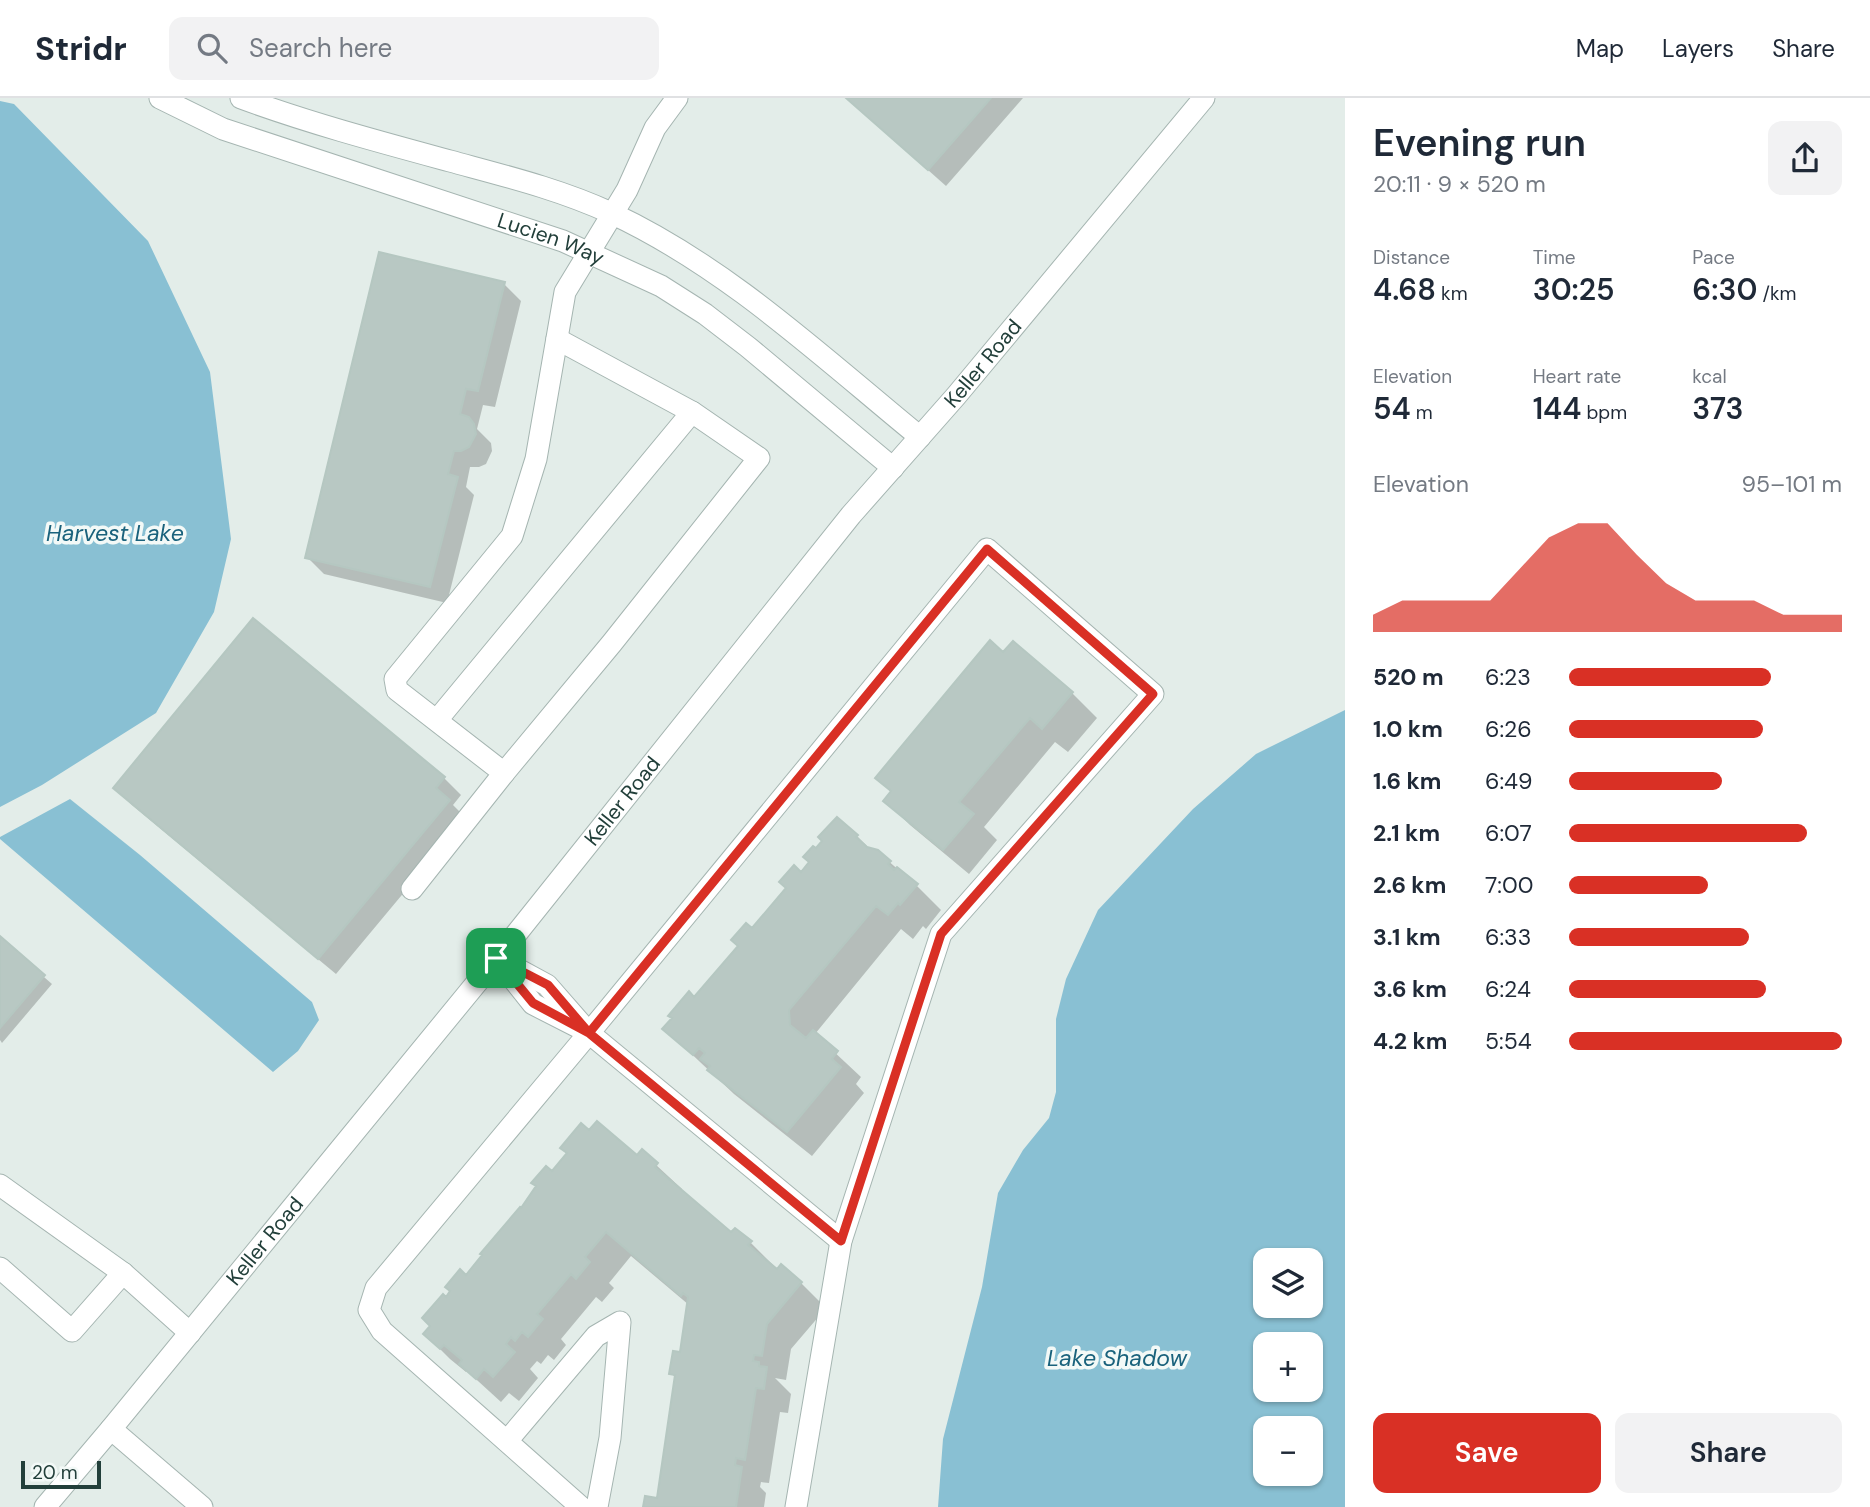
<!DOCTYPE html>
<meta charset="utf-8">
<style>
:root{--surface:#fff;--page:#f2f2f3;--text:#1f2937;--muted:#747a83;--line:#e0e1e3;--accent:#d93025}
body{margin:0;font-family:"DM Sans",sans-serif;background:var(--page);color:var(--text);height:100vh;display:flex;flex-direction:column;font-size:26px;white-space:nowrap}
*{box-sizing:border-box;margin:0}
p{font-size:23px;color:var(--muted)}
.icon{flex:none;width:38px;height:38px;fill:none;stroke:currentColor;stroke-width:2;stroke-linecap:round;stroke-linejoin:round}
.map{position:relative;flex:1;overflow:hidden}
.drawer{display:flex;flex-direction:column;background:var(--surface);width:525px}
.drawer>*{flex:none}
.controls{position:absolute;left:1253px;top:1150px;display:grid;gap:14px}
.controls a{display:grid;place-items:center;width:70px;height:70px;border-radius:14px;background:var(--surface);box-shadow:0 2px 5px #0004;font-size:35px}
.scale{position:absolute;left:21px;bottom:18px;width:80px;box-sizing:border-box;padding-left:7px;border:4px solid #223f3a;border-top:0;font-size:19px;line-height:24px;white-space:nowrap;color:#223f3a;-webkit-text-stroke:5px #f3f9f7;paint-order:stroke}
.pin{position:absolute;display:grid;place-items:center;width:60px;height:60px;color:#fff;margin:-30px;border-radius:14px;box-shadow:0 4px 10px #0006}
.round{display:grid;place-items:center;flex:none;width:74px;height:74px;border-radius:14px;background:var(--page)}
.summary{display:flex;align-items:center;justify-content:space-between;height:119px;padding:0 28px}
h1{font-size:38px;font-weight:600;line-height:52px}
.metrics{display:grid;grid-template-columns:repeat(3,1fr);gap:10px;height:119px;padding:7px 28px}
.metrics div{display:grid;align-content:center}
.metrics b{font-size:30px;font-weight:600}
.metrics small{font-size:19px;font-weight:400}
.metrics p{font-size:19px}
.chart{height:196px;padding:14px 28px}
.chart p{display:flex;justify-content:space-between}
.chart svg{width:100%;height:126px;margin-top:7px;fill:var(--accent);opacity:.7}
.primary-button{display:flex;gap:14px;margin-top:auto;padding:14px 28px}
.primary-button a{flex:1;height:80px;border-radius:14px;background:var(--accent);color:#fff;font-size:28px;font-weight:600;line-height:80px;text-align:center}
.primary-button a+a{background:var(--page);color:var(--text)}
ul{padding:0 28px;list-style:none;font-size:23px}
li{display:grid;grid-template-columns:112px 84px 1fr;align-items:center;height:52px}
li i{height:18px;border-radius:9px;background:var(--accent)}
header{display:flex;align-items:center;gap:42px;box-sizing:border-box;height:98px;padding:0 35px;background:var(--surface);border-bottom:2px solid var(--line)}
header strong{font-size:33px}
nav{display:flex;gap:38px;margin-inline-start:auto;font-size:24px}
.search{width:490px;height:63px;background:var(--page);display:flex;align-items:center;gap:18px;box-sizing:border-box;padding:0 24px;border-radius:14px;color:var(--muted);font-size:26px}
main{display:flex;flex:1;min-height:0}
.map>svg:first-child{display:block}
.water{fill:#89c0d3;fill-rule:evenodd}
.shadow{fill:#0003}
.building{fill:#b8c8c3;stroke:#b5c7c1;stroke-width:2}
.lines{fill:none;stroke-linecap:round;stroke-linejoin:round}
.minor-casing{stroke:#a5b5b1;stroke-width:23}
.minor{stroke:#fff;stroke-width:21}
.route-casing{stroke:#fff;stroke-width:14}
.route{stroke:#d93025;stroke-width:9}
.labels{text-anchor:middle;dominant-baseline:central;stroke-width:7;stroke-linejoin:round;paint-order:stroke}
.street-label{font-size:21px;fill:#223f3a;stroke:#f3f9f7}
.water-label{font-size:23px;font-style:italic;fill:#1a627c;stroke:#f3f9f7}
</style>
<header>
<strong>Stridr</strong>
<div class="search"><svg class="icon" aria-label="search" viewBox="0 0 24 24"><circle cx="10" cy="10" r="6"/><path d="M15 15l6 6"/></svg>Search here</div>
<nav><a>Map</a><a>Layers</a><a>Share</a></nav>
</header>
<main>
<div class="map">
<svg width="1345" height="1409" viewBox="0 0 1345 1409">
<rect width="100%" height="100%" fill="#e3ede9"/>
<path class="water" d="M0,3L14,6L148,143L210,274L231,441L214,514L156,615L42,687L0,709Z
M1345,612V1409H938L943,1341L982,1189L998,1095L1023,1052L1049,1020L1056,994V921L1066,881L1098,812L1193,711L1256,656ZM1311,1162V1208H1265V1162ZM1311,1246V1292H1265V1246ZM1311,1330V1376H1265V1330Z
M70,701L140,757L312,904L319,922L298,953L273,974L0,741V739Z"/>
<path class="shadow" d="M847,0H1023L946,88Z
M504,186L521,203L495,309L483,307L477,331L491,345L492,353L486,366L479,369H470L466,389L474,397L447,505L324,476L307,459Z
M253,522L444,680L461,697L453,707L466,720L336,876L132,707L115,690Z
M1013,545L1072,595L1097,620L1068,654L1055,644L984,729L997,742L969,776L910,727L885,702L892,695L877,680Z
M857,738L870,751L878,754L917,788L941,812L926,831L923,828L913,841L901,831L815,936L861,979L856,986L864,995L812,1058L734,996L665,931L694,901L801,776L816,752Z
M0,841L52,886L2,945L0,942Z
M590,1035L637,1059L642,1054L682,1091L680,1093L731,1137L750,1144L775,1169L774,1171L801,1185L826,1210L791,1251L786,1282L775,1280L791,1296L788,1315L780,1314L769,1385L761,1384L760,1389L766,1395L764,1409H645L659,1402L676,1280L671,1275L682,1256L689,1207L631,1158L609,1185L614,1190L602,1204L596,1199L561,1241L566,1247L554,1262L548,1257L541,1266L537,1263L530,1271L538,1280L519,1303L509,1295L501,1304L467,1273L466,1274L450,1261L425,1236L446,1201Z"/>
<path class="building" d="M846,0H991L928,72Z
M379,154L505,184L478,293L466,291L460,316L469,319L474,326L476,336L469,349L461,353H454L448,376L458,379L430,489L305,460Z
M253,520L445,679L436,690L450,702L318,861L113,690Z
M990,542L1003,554L1013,543L1073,594L1042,631L1030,620L959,704L974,716L943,752L883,703L891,693L875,680Z
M837,719L858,737L856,739L867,749L878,752L891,763L888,766L894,772L897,769L918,786L900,807L898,805L888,817L876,808L789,912L790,927L806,940L813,932L838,953L832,961L841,969L787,1034L707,972L710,968L700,961L705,955L699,950L693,957L662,931L672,920L668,918L689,893L694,899L738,848L731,842L746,825L752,830L786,790L779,784L794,767L801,774L809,764L803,759L813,748L816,750L822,743L818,739Z
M0,838L45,877L0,930Z
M597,1023L637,1057L642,1051L658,1065L655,1069L731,1134L735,1130L752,1143L748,1147L777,1171L781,1166L802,1184L767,1226L762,1258L754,1257L753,1263L759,1264V1268L767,1269L764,1291L756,1290L745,1362L736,1360L735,1367L742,1369L736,1409H643L645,1398L657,1400L675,1277L669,1276L673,1253L680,1254L688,1199L683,1195L681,1198L606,1134L585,1159L590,1164L576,1181L571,1176L537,1216L543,1221L528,1239L522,1234L515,1243L511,1239L506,1246L515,1254L493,1279L484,1271L476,1281L459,1266L462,1262L444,1247L440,1251L423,1236L430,1228L422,1220L443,1196L446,1199L450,1193L445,1189L460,1171L466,1177L482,1157L480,1156L520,1109L521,1110L536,1088L531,1085L546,1068L552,1073L567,1055L560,1050L581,1025L589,1032Z"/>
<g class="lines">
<g class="minor-casing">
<g id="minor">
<path id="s1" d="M160,0L223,31L563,143L661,188L705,216L748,249L893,370"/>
<path d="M241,0C309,25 380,44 450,63C505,78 559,91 611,115C727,169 822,259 920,339"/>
<path d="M557,241L692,314"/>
<path d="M437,622L692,314L759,360L612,545L504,675"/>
<path d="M412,791L504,675L397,592L395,581L512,438L536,361L565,194L627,92L655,30L677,0"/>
<path d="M497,860L547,887L589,935L841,1143"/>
<path d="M502,867L533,906L578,929"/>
<path d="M0,1087L123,1175L190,1235"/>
<path d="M0,1170L72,1233L123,1175"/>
<path d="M111,1331L202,1409"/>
<path d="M507,1343L596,1238L620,1224L610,1340L597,1409"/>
<path id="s2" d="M45,1409L111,1331L497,860L851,417L956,298L1204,0"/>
<path d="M581,1409L382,1233L369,1212L376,1190L589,935L987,451L1153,596L941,836L841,1143L796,1409"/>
</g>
</g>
<use href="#minor" class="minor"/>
</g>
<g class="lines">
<g class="route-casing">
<path id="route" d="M496,860L548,887L589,935L841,1143L941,836L1153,596L987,451L589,935L533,905L496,860"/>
</g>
<use href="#route" class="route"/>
</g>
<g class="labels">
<g class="street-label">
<text stroke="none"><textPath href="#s1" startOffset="416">Lucien Way</textPath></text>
<text stroke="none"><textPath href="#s2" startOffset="1479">Keller Road</textPath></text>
<text stroke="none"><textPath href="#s2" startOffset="912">Keller Road</textPath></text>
<text stroke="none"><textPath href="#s2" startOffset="345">Keller Road</textPath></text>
</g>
<g class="water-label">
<text x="115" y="435">Harvest Lake</text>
<text x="1117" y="1260">Lake Shadow</text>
</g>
</g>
</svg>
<div class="controls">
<a><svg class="icon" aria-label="layers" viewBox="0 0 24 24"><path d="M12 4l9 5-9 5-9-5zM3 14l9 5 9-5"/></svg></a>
<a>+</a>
<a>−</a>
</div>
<div class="scale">20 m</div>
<div class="pin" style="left:496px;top:860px;background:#1e9e55"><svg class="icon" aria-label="arrive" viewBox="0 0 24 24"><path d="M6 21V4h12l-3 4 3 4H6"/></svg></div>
</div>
<section class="drawer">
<div class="summary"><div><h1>Evening run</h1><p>20:11 · 9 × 520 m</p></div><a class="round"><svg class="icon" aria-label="share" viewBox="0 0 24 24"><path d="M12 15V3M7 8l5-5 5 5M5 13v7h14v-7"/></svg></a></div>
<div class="metrics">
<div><p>Distance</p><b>4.68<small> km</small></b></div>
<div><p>Time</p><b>30:25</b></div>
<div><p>Pace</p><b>6:30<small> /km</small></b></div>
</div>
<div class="metrics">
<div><p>Elevation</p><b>54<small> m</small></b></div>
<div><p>Heart rate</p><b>144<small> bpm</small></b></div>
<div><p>kcal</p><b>373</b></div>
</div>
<div class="chart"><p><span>Elevation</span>95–101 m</p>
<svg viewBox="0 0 160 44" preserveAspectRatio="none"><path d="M0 44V38L10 33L20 33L30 33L40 33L50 22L60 11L70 6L80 6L90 17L100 27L110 33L120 33L130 33L140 38L150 38L160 38V44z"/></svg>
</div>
<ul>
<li><b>520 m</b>6:23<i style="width:74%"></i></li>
<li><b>1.0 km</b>6:26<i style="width:71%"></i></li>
<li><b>1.6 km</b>6:49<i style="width:56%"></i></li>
<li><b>2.1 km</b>6:07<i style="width:87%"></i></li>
<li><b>2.6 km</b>7:00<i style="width:51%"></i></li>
<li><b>3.1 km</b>6:33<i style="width:66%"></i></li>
<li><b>3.6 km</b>6:24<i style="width:72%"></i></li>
<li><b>4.2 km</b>5:54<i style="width:100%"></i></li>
</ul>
<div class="primary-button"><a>Save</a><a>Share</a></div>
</section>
</main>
